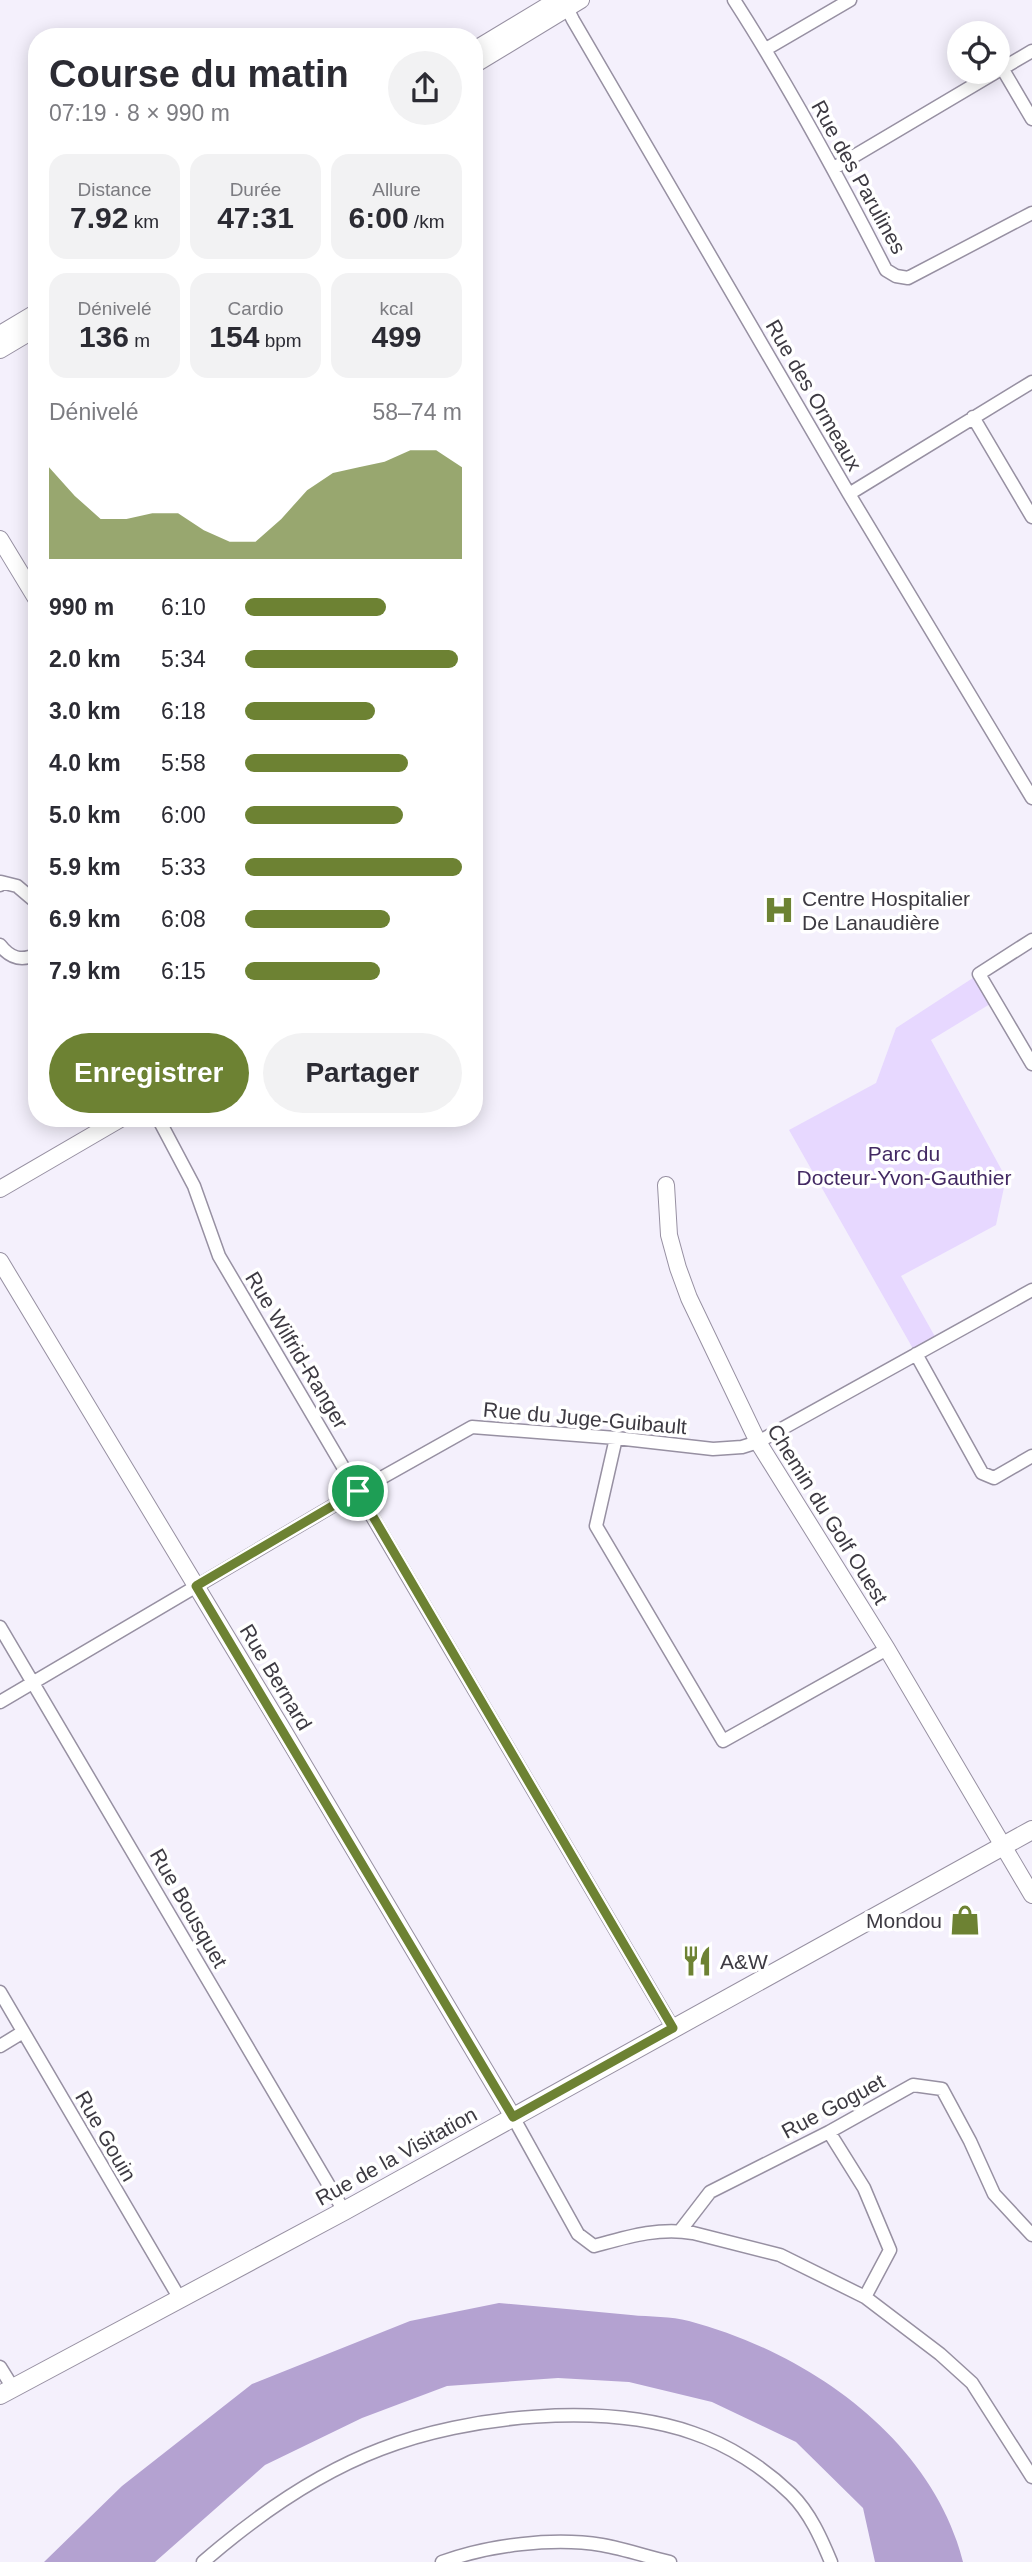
<!DOCTYPE html>
<html lang="fr">
<meta charset="utf-8">
<style>
:root{--surface:#fff;--page:#f2f2f3;--text:#2b2b33;--muted:#7c7c81;--accent:#6d8233}
body{margin:0;font-family:Arial,sans-serif;background:var(--page);color:var(--text);height:100vh;display:flex;flex-direction:column;font-size:26px;white-space:nowrap}
*{box-sizing:border-box;margin:0}
p{font-size:23px;color:var(--muted)}
.icon{flex:none;width:38px;height:38px;fill:none;stroke:currentColor;stroke-width:2;stroke-linecap:round;stroke-linejoin:round}
.map{position:relative;flex:1;overflow:hidden}
.details{position:absolute;left:28px;top:28px;width:455px;height:1099px;display:flex;flex-direction:column;background:var(--surface);border-radius:28px;box-shadow:0 4px 18px #0003}
.details>*{flex:none}
.buttons{position:absolute;left:947px;top:21px;display:grid;gap:14px}
.buttons a{display:grid;place-items:center;width:63px;height:63px;border-radius:50%;background:var(--surface);box-shadow:0 4px 18px #0003;font-size:35px}
.pin{position:absolute;display:grid;place-items:center;width:60px;height:60px;color:#fff;margin:-30px;border:4px solid #fff;border-radius:50%;box-shadow:0 2px 7px #0007}
.round{display:grid;place-items:center;flex:none;width:74px;height:74px;border-radius:37px;background:var(--page)}
.headline{display:flex;align-items:center;justify-content:space-between;height:119px;padding:0 21px}
h1{font-size:38px;font-weight:800;line-height:52px}
.metrics{display:grid;grid-template-columns:repeat(3,1fr);gap:10px;height:119px;padding:7px 21px}
.metrics div{display:grid;align-content:center;border-radius:18px;background:var(--page);text-align:center}
.metrics b{font-size:30px;font-weight:800}
.metrics small{font-size:19px;font-weight:400}
.metrics p{font-size:19px}
.chart{height:196px;padding:14px 21px}
.chart p{display:flex;justify-content:space-between}
.chart svg{width:100%;height:126px;margin-top:7px;fill:var(--accent);opacity:.7}
.action{display:flex;gap:14px;margin-top:auto;padding:14px 21px}
.action a{flex:1;height:80px;border-radius:42px;background:var(--accent);color:#fff;font-size:28px;font-weight:800;line-height:80px;text-align:center}
.action a+a{background:var(--page);color:var(--text)}
ul{padding:0 21px;list-style:none;font-size:23px}
li{display:grid;grid-template-columns:112px 84px 1fr;align-items:center;height:52px}
li i{height:18px;border-radius:9px;background:var(--accent)}
.map>svg:first-child{display:block}
.green{fill:#e7d8ff}
.water{fill:#b4a2d1}
.lines{fill:none;stroke-linecap:round;stroke-linejoin:round}
.minor-casing{stroke:#9790a2;stroke-width:15}
.tertiary-casing{stroke:#9790a2;stroke-width:18}
.secondary-casing{stroke:#9790a2;stroke-width:20}
.minor{stroke:#fff;stroke-width:12}
.tertiary{stroke:#fff;stroke-width:16}
.secondary{stroke:#fff;stroke-width:18}
.route-casing{stroke:#fff;stroke-width:14}
.route{stroke:#6d8233;stroke-width:9}
.labels{text-anchor:middle;dominant-baseline:central;stroke-width:7;stroke-linejoin:round;paint-order:stroke}
.street-label{font-size:21px;fill:#3d3a42;stroke:#fff}
.poi-label{font-size:21px;fill:#3d3a42;stroke:#fff;text-anchor:start}
.park-label{font-size:21px;fill:#432963;stroke:#fff}
</style>
<div class="map">
<svg width="1032" height="2562" viewBox="0 0 1032 2562">
<rect width="100%" height="100%" fill="#f4f0fc"/>
<path class="green" d="M979,974L995,1001L931,1040L1006,1178L996,1225L901,1276L938,1342L916,1354L789,1130L876,1083L896,1028Z"/>
<path class="water" d="M499,2303C543,2307 587,2311 631,2315C650,2317 671,2316 689,2321C807,2352 932,2438 963,2562H875L863,2508L796,2442L712,2402L629,2382L558,2378L447,2386L362,2418L265,2465L155,2562H44L122,2486L252,2384L410,2321Z"/>
<g class="lines">
<g class="minor-casing">
<path id="minor" d="M734,0C790,87 839,178 886,270L896,276L908,278L1032,213
M564,2L573,20L849,494L1032,798
M766,49L850,0
M1002,68L1032,119
M998,71L1032,51
M834,168L996,72
M973,417L1032,517
M849,494L1032,382
M0,885L1,882L17,886L37,903
M1032,940L979,974L1032,1064
M0,945C10,958 21,962 37,954
M158,1118L194,1186L219,1256L673,2028
M916,1354L982,1473L994,1478L1032,1456
M616,1438L596,1526L723,1741L887,1649
M0,1627L344,2211
M0,1702L358,1491L472,1427L616,1438L713,1449L742,1447L758,1442L1032,1290
M0,1992L180,2299
M0,2046L23,2032
M513,2117L578,2234L594,2246C627,2237 658,2227 693,2233L780,2255L865,2297L940,2354L972,2383L1032,2477
M829,2132L864,2188L890,2250L865,2297
M680,2231L710,2192L829,2132L913,2085L942,2089L970,2141L994,2194L1032,2235
M0,2367L13,2388
M203,2562C256,2516 315,2474 381,2449C467,2415 604,2402 693,2433C729,2445 764,2468 791,2494C810,2513 821,2538 831,2562
M442,2562C489,2545 553,2537 602,2545C625,2549 648,2557 670,2562"/>
</g>
<g class="tertiary-casing">
<path id="tertiary" d="M474,50L557,0
M474,65L581,0
M0,334L37,312
M0,350L37,328
M0,539L37,600
M666,1185L669,1235L678,1268L689,1298L758,1442L887,1649L1032,1895
M0,1189L122,1118
M0,1261L283,1730L513,2117"/>
</g>
<g class="secondary-casing">
<path id="secondary" d="M0,2395L344,2211L1032,1830"/>
</g>
<use href="#minor" class="minor"/>
<use href="#tertiary" class="tertiary"/>
<use href="#secondary" class="secondary"/>
</g>
<g class="lines">
<g class="route-casing">
<path id="route" d="M358,1491L673,2028L513,2117L196,1586Z"/>
</g>
<use href="#route" class="route"/>
</g>
<defs>
<g id="hospital-bare" transform="scale(2.415)"><path d="M-5-5h3v3.5h4V-5h3V5h-3V1.5h-4V5h-3Z" fill="#6d8233" stroke="#fff" stroke-width="2.5" paint-order="stroke"/></g>
<g id="shop-bare" transform="scale(2.415)"><path d="M-5-2.5h2.3a2.7 3.5 0 0 1 5.4 0H5L5.5 6h-11ZM-1.5-2.5h3a1.5 2.3 0 0 0-3 0Z" fill="#6d8233" stroke="#fff" stroke-width="2.5" paint-order="stroke"/></g>
<g id="restaurant-bare" transform="scale(2.415)"><path d="M-5-6h1v4h1v-4h1v4h1v-4h1v5L-1.5 .5V6h-2V.5L-5-1ZM5-6V6H3V1.5H1.5Q1.5-4 5-6Z" fill="#6d8233" stroke="#fff" stroke-width="2.5" paint-order="stroke"/></g>
</defs>
<g fill-rule="evenodd">
<use href="#hospital-bare" x="779" y="910"/>
<use href="#shop-bare" x="965" y="1920"/>
<use href="#restaurant-bare" x="697" y="1961"/>
</g>
<g class="labels">
<g class="street-label">
<text transform="translate(859 177) rotate(61)">Rue des Parulines</text>
<text transform="translate(814 395) rotate(60)">Rue des Ormeaux</text>
<text transform="translate(297 1350) rotate(59)">Rue Wilfrid-Ranger</text>
<text transform="translate(585 1418) rotate(5)">Rue du Juge-Guibault</text>
<text transform="translate(828 1514) rotate(58)">Chemin du Golf Ouest</text>
<text transform="translate(276 1677) rotate(59)">Rue Bernard</text>
<text transform="translate(189 1908) rotate(60)">Rue Bousquet</text>
<text transform="translate(833 2106) rotate(-28)">Rue Goguet</text>
<text transform="translate(106 2136) rotate(60)">Rue Gouin</text>
<text transform="translate(396 2156) rotate(-29)">Rue de la Visitation</text>
</g>
<g class="poi-label">
<text x="802" y="898">Centre Hospitalier<tspan x="802" dy="24">De Lanaudière</tspan></text>
<text x="942" y="1920" text-anchor="end">Mondou</text>
<text x="720" y="1961">A&amp;W</text>
</g>
<g class="park-label">
<text x="904" y="1153">Parc du<tspan x="904" dy="24">Docteur-Yvon-Gauthier</tspan></text>
</g>
</g>
</svg>
<div class="buttons">
<a><svg class="icon" aria-label="locate" viewBox="0 0 24 24"><circle cx="12" cy="12" r="6"/><path d="M12 2v4M12 18v4M2 12h4M18 12h4"/></svg></a>
</div>
<div class="pin" style="left:358px;top:1491px;background:#1e9e55"><svg class="icon" aria-label="arrive" viewBox="0 0 24 24"><path d="M6 21V4h12l-3 4 3 4H6"/></svg></div>
<section class="details">
<div class="headline"><div><h1>Course du matin</h1><p>07:19 · 8 × 990 m</p></div><a class="round"><svg class="icon" aria-label="share" viewBox="0 0 24 24"><path d="M12 15V3M7 8l5-5 5 5M5 13v7h14v-7"/></svg></a></div>
<div class="metrics">
<div><p>Distance</p><b>7.92<small> km</small></b></div>
<div><p>Durée</p><b>47:31</b></div>
<div><p>Allure</p><b>6:00<small> /km</small></b></div>
</div>
<div class="metrics">
<div><p>Dénivelé</p><b>136<small> m</small></b></div>
<div><p>Cardio</p><b>154<small> bpm</small></b></div>
<div><p>kcal</p><b>499</b></div>
</div>
<div class="chart"><p><span>Dénivelé</span>58–74 m</p>
<svg viewBox="0 0 160 44" preserveAspectRatio="none"><path d="M0 44V12L10 22L20 30L30 30L40 28L50 28L60 34L70 38L80 38L90 30L100 20L110 14L120 12L130 10L140 6L150 6L160 12V44z"/></svg>
</div>
<ul>
<li><b>990 m</b>6:10<i style="width:65%"></i></li>
<li><b>2.0 km</b>5:34<i style="width:98%"></i></li>
<li><b>3.0 km</b>6:18<i style="width:60%"></i></li>
<li><b>4.0 km</b>5:58<i style="width:75%"></i></li>
<li><b>5.0 km</b>6:00<i style="width:73%"></i></li>
<li><b>5.9 km</b>5:33<i style="width:100%"></i></li>
<li><b>6.9 km</b>6:08<i style="width:67%"></i></li>
<li><b>7.9 km</b>6:15<i style="width:62%"></i></li>
</ul>
<div class="action"><a>Enregistrer</a><a>Partager</a></div>
</section>
</div>
